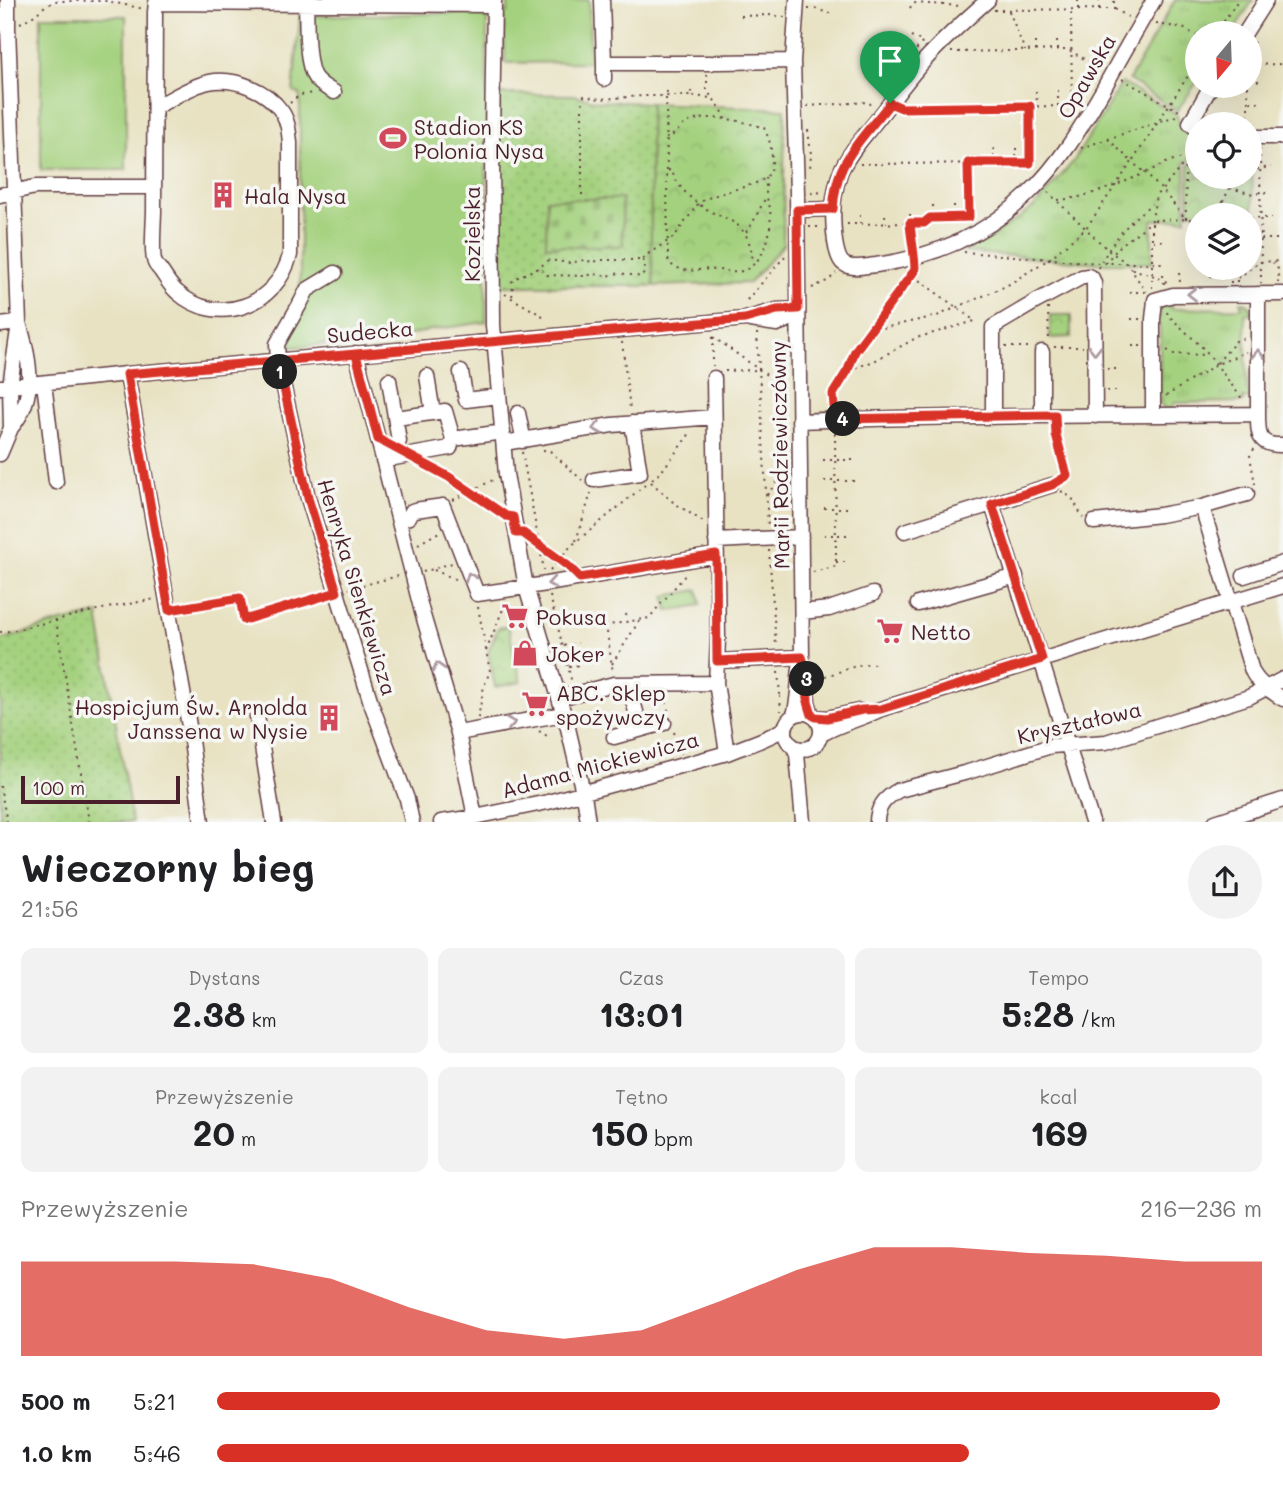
<!DOCTYPE html>
<html lang="pl">
<meta charset="utf-8">
<style>
:root{--surface:#fff;--page:#f2f2f2;--text:#202124;--muted:#757577;--accent:#d93025}
body{margin:0;font-family:Mali,sans-serif;background:var(--page);color:var(--text);height:100vh;display:flex;flex-direction:column;font-size:26px;white-space:nowrap}
*{box-sizing:border-box;margin:0}
p{font-size:23px;color:var(--muted)}
.icon{flex:none;width:38px;height:38px;fill:none;stroke:currentColor;stroke-width:2;stroke-linecap:round;stroke-linejoin:round}
.map{position:relative;height:822px;overflow:hidden}
.drawer{display:flex;flex-direction:column;background:var(--surface);flex:1}
.drawer>*{flex:none}
.needle{width:46px;rotate:199deg}
.buttons{position:absolute;left:1185px;top:21px;display:grid;gap:14px}
.buttons a{display:grid;place-items:center;width:77px;height:77px;border-radius:50%;background:var(--surface);box-shadow:0 7px 28px #0002;font-size:35px}
.scale{position:absolute;left:21px;bottom:18px;width:159px;box-sizing:border-box;padding-left:7px;border:4px solid #4a1f2b;border-top:0;font-size:19px;line-height:24px;white-space:nowrap;color:#4a1f2b;-webkit-text-stroke:5px #f6f6f2;paint-order:stroke}
.pin{position:absolute;display:grid;place-items:center;width:60px;height:60px;color:#fff;margin:-72px -30px;border-radius:50% 50% 50% 0;rotate:-45deg;box-shadow:0 0 7px #0007}
.pin .icon{rotate:45deg}
.km{position:absolute;width:35px;height:35px;margin:-18px;border-radius:50%;background:#222;color:#fff;font-size:19px;line-height:35px;text-align:center}
.round{display:grid;place-items:center;flex:none;width:74px;height:74px;border-radius:37px;background:var(--page)}
.overview{display:flex;align-items:center;justify-content:space-between;height:119px;padding:0 21px}
h1{font-size:38px;font-weight:700;line-height:52px}
.metrics{display:grid;grid-template-columns:repeat(3,1fr);gap:10px;height:119px;padding:7px 21px}
.metrics div{display:grid;align-content:center;border-radius:14px;background:var(--page);text-align:center}
.metrics b{font-size:35px;font-weight:700}
.metrics small{font-size:19px;font-weight:400}
.metrics p{font-size:19px}
.chart{height:196px;padding:14px 21px}
.chart p{display:flex;justify-content:space-between}
.chart svg{width:100%;height:126px;margin-top:7px;fill:var(--accent);opacity:.7}
ul{padding:0 21px;list-style:none;font-size:23px}
li{display:grid;grid-template-columns:112px 84px 1fr;align-items:center;height:52px}
li i{height:18px;border-radius:9px;background:var(--accent)}
.map>svg:first-child{display:block}
.grass{fill:url(#grass-tufts);stroke:#777854;stroke-width:2}
.cemetery{fill:url(#cemetery-stones);stroke:#777854;stroke-width:2}
.park{fill:url(#park-crowns);stroke:#777854;stroke-width:2}
.garden{fill:url(#garden-dots);stroke:#777854;stroke-width:2;fill-rule:evenodd}
.pitch{fill:#a4d17e;stroke:#777854;stroke-width:2}
.lines{fill:none;stroke-linecap:round;stroke-linejoin:round}
.minor-casing{stroke:#623c42;stroke-width:17}
.path{stroke:#623c42;stroke-width:2;stroke-dasharray:2 5;stroke-linecap:butt}
.minor{stroke:#fff;stroke-width:14}
.oneway{stroke:#ae9aa0}
.route-casing{stroke:#fff;stroke-width:14}
.route{stroke:#d93025;stroke-width:9}
.labels{text-anchor:middle;dominant-baseline:central;stroke-width:7;stroke-linejoin:round;paint-order:stroke}
.street-label{font-size:21px;fill:#4a1f2b;stroke:#f6f6f2}
.poi-label{font-size:21px;fill:#4a1f2b;stroke:#f6f6f2;text-anchor:start}
</style>
<div class="map">
<svg width="1283" height="822" viewBox="0 0 1283 822">
<defs>
<pattern id="grass-tufts" width="24" height="20" patternUnits="userSpaceOnUse" patternTransform="scale(1.75)"><rect width="24" height="20" fill="#a4d17e"/><path d="M3 7l-1-3M5 7V3M7 7l1-3M15 17l-1-3M17 17v-4M19 17l1-3" fill="none" stroke="#8fb36d"/></pattern>
<pattern id="cemetery-stones" width="16" height="16" patternUnits="userSpaceOnUse" patternTransform="scale(1.75)"><rect width="16" height="16" fill="#a4d17e"/><path d="M2 7V4a2 2 0 0 1 4 0v3zM10 15v-3a2 2 0 0 1 4 0v3z" fill="#8fb36d"/></pattern>
<pattern id="park-crowns" width="20" height="18" patternUnits="userSpaceOnUse" patternTransform="scale(1.75)"><rect width="20" height="18" fill="#a4d17e"/><path d="M2 6a3 3 0 1 1 6 0M12 15a3 3 0 1 1 6 0" fill="none" stroke="#8fb36d"/></pattern>
<pattern id="garden-dots" width="8" height="8" patternUnits="userSpaceOnUse" patternTransform="scale(1.75)"><rect width="8" height="8" fill="#a4d17e"/><path d="M2 2h.1M6 6h.1" fill="none" stroke="#8fb36d" stroke-width="1.8" stroke-linecap="round"/></pattern>
</defs>
<rect width="100%" height="100%" fill="#f6f6f2"/>
<filter id="ink" filterUnits="userSpaceOnUse"><feTurbulence type="fractalNoise" baseFrequency=".0143" numOctaves="2"/><feDisplacementMap in="SourceGraphic" scale="14" xChannelSelector="R" yChannelSelector="G"/><feConvolveMatrix kernelMatrix="1 2 1 2 8 2 1 2 1" color-interpolation-filters="sRGB"/></filter>
<filter id="wash" filterUnits="userSpaceOnUse"><feTurbulence type="fractalNoise" baseFrequency=".00686" numOctaves="4" result="noise"/><feDisplacementMap in="SourceGraphic" scale="28" xChannelSelector="R" yChannelSelector="G"/><feGaussianBlur stdDeviation="1.57" result="paint"/><feColorMatrix in="noise" values="0 0 0 0 0 0 0 0 0 0 0 0 0 0 0 0 0 1.4 0 .05"/><feComposite in="paint" operator="in"/></filter>
<g filter="url(#wash)">
<rect width="100%" height="100%" fill="#e8e2c2"/>
<path class="grass" d="M1175,0H1253L1232,33H1197V82L1177,111L1129,80Z
M1122,83L1176,114L1184,132L1197,137V159L1185,162L1186,219L1152,220V263H1100L964,252L1003,229L1034,207L1073,162Z
M1171,302V309L1241,308V302C1249,302 1251,306 1252,313L1245,314L1247,391L1251,393V395H1253V399L1243,398V402L1173,403V410C1166,409 1163,409 1160,403V307Z"/>
<path class="cemetery" d="M546,199H623V246L546,247Z"/>
<path class="park" d="M650,103L785,109L783,245L749,283L654,286L651,248Z
M1189,165H1197V177H1250V165H1252L1253,211L1189,212Z
M1050,315H1071V337L1050,338Z
M508,626L521,682L495,687L488,652L498,628Z"/>
<path class="garden" d="M499,94L573,95L598,101L650,103L651,248L654,286H498ZM622,199L623,246H546L547,199Z
M98,614L132,822H0V640L57,623Z"/>
<path class="pitch" d="M508,0H589L590,62L505,63L504,12H508Z
M474,13L487,17L486,322L431,330L398,338L294,347L283,342L300,286V94L293,92L300,16Z
M41,16H126V170H41Z
M698,590L701,605L668,611L665,596Z"/>
</g>
<g filter="url(#ink)">
<g class="lines">
<g class="minor-casing">
<path id="minor" d="M8,0V27L19,323L10,386L11,428C38,396 30,359 19,323
M494,0L492,138L493,325L506,474L526,587L568,728L585,801L588,822
M602,0L604,63H711
M988,0C965,20 943,40 923,62C905,82 890,104 873,125C862,139 847,155 840,173C838,179 836,186 835,193C832,207 832,257 844,264C853,270 866,266 876,265C932,257 986,235 1027,195C1060,164 1082,126 1104,88C1120,58 1137,29 1154,0
M306,4C307,21 305,65 315,78C320,84 328,89 334,92
M1245,33L1266,0
M717,62L793,61
M604,63V79
M155,107C172,99 190,86 209,82C235,77 267,90 282,112C288,121 289,132 290,143V255C277,306 217,328 177,292C170,286 166,278 161,271C159,268 156,266 155,263C151,255 154,220 154,210C154,144 155,78 155,12L156,3L494,5
M1197,129L1190,123L1211,86
M1250,137H1283
M0,195L35,187H154
M797,210L833,209
M335,273L307,290L301,302L277,344L278,361L308,498L372,706L407,799L412,822
M1258,294V414
M750,320L777,324L798,316
M0,325L19,323
M1042,352V415
M356,353L422,612L458,733L475,817
M461,372L466,400L499,396
M127,374L189,726L202,822
M427,376L433,413
M714,378L718,638L716,683L727,753
M389,380L399,441L392,459
M44,383L56,482
M0,387L127,374L745,319L777,310L798,309
M518,413L523,437L522,441
M1153,415V319L1155,300L1173,295L1283,294
M993,417V327L1037,301L1082,277L1088,276L1092,278L1094,283L1095,416
M396,418L445,411L453,439
M799,421C952,415 1105,416 1258,414C1258,435 1258,446 1283,445
M504,443L612,425L714,417
M0,454L11,428
M383,460L450,448L453,439L503,432
M594,480L640,473L632,423
M992,504L1052,485
M1202,507L1247,494
M399,520L409,517L412,511L415,510L443,506L477,594L547,584L716,555
M1094,522L1160,515L1202,507L1252,671C1258,684 1271,691 1283,699
M905,531L992,504L1092,822
M716,541L801,537
M1244,576L1283,563
M918,604L1016,576
M802,612L829,609L873,594
M717,661L802,657
M806,671L808,702L812,715
M628,684L641,729
M559,698L614,684L716,683
M785 731a18 18 0 1 1 36 0a18 18 0 1 1-36 0Z
M794,715C800,696 797,677 802,657L797,193L793,61L797,0
M257,716L274,822
M815,717L827,718L859,711
M458,733L564,714
M822,734C841,723 862,719 881,709L1283,586
M614,737L664,723
M794,747L797,754L803,822
M441,822L475,817L548,802L727,753C747,745 767,740 785,728
M877,822C877,806 886,797 899,790L968,772L1051,746L1106,742L1249,697L1283,679
M1215,822L1283,800"/>
</g>
<path class="path" d="M1078,0V9
M1099,0V9
M910,8L913,3L962,6
M808,9H816L834,15
M1115,9L1128,17
M994,10L1114,9V0
M1009,11L1025,51
M741,16L768,15L785,17
M20,23L35,15L45,6L56,1H107L144,9
M1156,24L1183,28L1197,36
M1216,33L1238,0
M911,36L923,42
M1057,41V51
M1035,42V51
M1250,49L1254,42
M951,52L1069,50L1101,69
M1250,65L1283,64
M898,71L923,42
M707,74V91L722,110L725,119
M1122,79L1181,112
M1250,81H1259
M1248,86V123
M1058,90V106
M667,91L666,96L668,259L670,264C690,276 697,267 717,270C724,270 731,273 738,272C764,267 773,233 770,210C770,205 767,200 766,194C766,189 766,183 766,178
M1036,91L1037,106
M693,96L711,98
M1250,102H1259
M290,103L300,95L313,93
M807,106L868,102L873,106
M904,108L1072,106L1071,9
M808,130L811,154L810,170
M1108,139L1132,162L1197,62
M994,148V161
M1016,148V161
M1081,148L1179,115
M1260,149L1261,283
M860,164L1030,163V107
M668,170L672,171C677,187 694,203 710,211C721,217 735,220 743,231C750,240 752,252 753,263
M1250,170L1271,167
M1230,188L1253,194L1271,192
M1048,192L1109,251L1127,263L1146,292
M811,193L823,192
M582,195V105L584,96L600,99L643,96H691V91
M1058,200C1087,198 1118,185 1145,173L1162,190L1185,218
M933,205V218
M954,205V217
M910,214L912,245
M860,215V223
M885,215L886,223
M1218,215V212L1235,177
M1250,218H1272
M1186,219L1185,162L1197,159
M847,224L924,223L930,218L969,217L968,164
M809,227H821
M746,232L752,224L766,197
M1261,239H1280
M1153,241H1162
M964,252L1100,263H1163
M643,260C646,266 645,271 642,277L620,273L607,276L594,274L584,276L547,275L542,270L541,266L549,260L570,263L584,260L593,262L602,260H643L645,256L674,237L698,204C715,190 759,188 768,175C772,171 772,165 772,160C772,148 769,138 764,128C743,121 711,113 689,122C680,125 676,136 666,138
M1273,262L1278,269V283
M1098,268C1112,242 1128,221 1152,204
M1211,268V281
M1132,269L1152,275L1169,283
M1212,272H1219L1227,281
M1179,273L1180,282
M1163,275L1164,284
M1238,278L1259,262L1280,261
M1231,283V281H1239
M812,288L829,280L836,273
M1152,288V220L1197,219
M1129,292H1145
M505,294L546,318
M512,296L513,292L512,282L514,279L533,270L540,268
M747,300L786,255
M1048,308L1049,341
M1167,312L1168,315L1206,351L1243,400
M1131,319H1141
M869,329L874,330L937,316L1006,286L1049,259L1086,228L1132,162L1145,173L1170,161L1182,158L1185,162L1162,190L1156,195L1152,220L1147,225L1121,245L1105,263
M757,333L768,527
M713,337L785,388
M713,337V366
M622,342L630,409
M1132,346H1141
M1005,347H1031
M1054,347H1083
M1167,350L1173,354L1208,355
M1217,363L1236,341L1247,337
M1107,369H1116
M849,370L874,361L916,338L975,321L912,275
M725,371L758,370
M1107,391H1116
M1166,396L1215,365L1246,352
M833,407L834,389L848,370L855,351L915,271
M1056,429L1067,476L1063,479
M1254,449L1250,456L1255,484
M543,450L550,451L582,480
M522,452L544,570
M823,460H855
M428,466L449,477L500,512
M652,479L661,472L691,432
M824,481H855
M651,482L673,502L705,523
M1061,491L1072,498L1083,518
M767,495L786,469
M453,500L495,479
M824,508H848
M824,535H848
M530,537L570,568
M576,541L591,493
M418,544L441,531
M769,550L776,645
M836,562H849
M434,570L457,580
M550,570L571,546L645,485
M423,572L452,563
M813,572L834,567L836,562L835,433
M349,589L398,576
M550,596L572,683
M478,607L490,671L484,686L478,718
M180,608L240,598L244,620L324,596
M626,614L627,621
M605,618L613,673
M56,620L89,822
M549,622L603,626L649,618L686,574
M0,632L11,631L97,610L155,599
M564,646L578,643
M486,651L503,609L509,603
M612,664L639,621
M569,667L582,664
M778,672L780,694H783
M818,677C838,675 856,662 875,664
M665,695L668,710
M780,696L781,711
M539,731L547,736
M674,732L680,752L681,753
M0,786L7,822
M547,788L549,779"/>
<use href="#minor" class="minor"/>
</g>
<defs><path id="oneway-chevron" d="M-2-3.5L2.5 0L-2 3.5" fill="none" stroke-width="1.6" stroke-linecap="round" stroke-linejoin="round" transform="scale(1.75)"/></defs>
<g class="oneway">
<use href="#oneway-chevron" transform="translate(1192 294) rotate(-180)"/>
<use href="#oneway-chevron" transform="translate(1095 350) rotate(90)"/>
<use href="#oneway-chevron" transform="translate(1258 354) rotate(-90)"/>
<use href="#oneway-chevron" transform="translate(597 428) rotate(171)"/>
<use href="#oneway-chevron" transform="translate(470 577) rotate(-111)"/>
<use href="#oneway-chevron" transform="translate(552 583) rotate(171)"/>
<use href="#oneway-chevron" transform="translate(438 667) rotate(-106)"/>
<use href="#oneway-chevron" transform="translate(511 723) rotate(-9)"/>
</g>
</g>
<g class="lines" filter="url(#ink)">
<g class="route-casing">
<path id="route" d="M890,103C875,123 851,147 841,171C836,183 834,196 833,209L797,210L798,309L777,310L745,319C589,334 434,346 278,361L308,498L337,592L244,620L240,598L169,610L127,374L356,354L378,439L449,477L506,516L513,517L516,533H523L568,566L580,578L716,555L717,661L802,657L807,672L808,702L812,715L816,717L827,718L862,710L881,709L1042,659L992,504L1052,485L1067,476L1056,435L1055,415L835,419L833,394L848,370L855,351L915,270C915,254 911,239 910,223H924L930,218L969,217L968,163H1030V106L902,108L890,103"/>
</g>
<use href="#route" class="route"/>
</g>
<defs>
<g id="stadium-bare" transform="scale(2.1)"><path d="M0-5a6.5 5 0 1 0 0 10a6.5 5 0 1 0 0-10ZM-3.5-1.8h7v3.6h-7Z" fill="#d1495b" stroke="#f6f6f2" stroke-width="2.5" paint-order="stroke"/></g>
<g id="building-bare" transform="scale(2.1)"><path d="M-4-6H4V6H1V3H-1V6H-4ZM-2.5-4.3h1.7v1.8h-1.7ZM.8-4.3h1.7v1.8H.8ZM-2.5-1h1.7V.8h-1.7ZM.8-1h1.7V.8H.8Z" fill="#d1495b" stroke="#f6f6f2" stroke-width="2.5" paint-order="stroke"/></g>
<g id="supermarket-bare" transform="scale(2.1)"><path d="M-6-5.5h2.5l.6 2H6L4.5 2H-2.5L-4.4-4H-6ZM-1.5 3.2a1.3 1.3 0 1 0 .1 0ZM3 3.2a1.3 1.3 0 1 0 .1 0Z" fill="#d1495b" stroke="#f6f6f2" stroke-width="2.5" paint-order="stroke"/></g>
<g id="shop-bare" transform="scale(2.1)"><path d="M-5-2.5h2.3a2.7 3.5 0 0 1 5.4 0H5L5.5 6h-11ZM-1.5-2.5h3a1.5 2.3 0 0 0-3 0Z" fill="#d1495b" stroke="#f6f6f2" stroke-width="2.5" paint-order="stroke"/></g>
</defs>
<g fill-rule="evenodd">
<use href="#stadium-bare" x="393" y="138"/>
<use href="#building-bare" x="223" y="195"/>
<use href="#supermarket-bare" x="515" y="616"/>
<use href="#supermarket-bare" x="890" y="631"/>
<use href="#shop-bare" x="525" y="653"/>
<use href="#supermarket-bare" x="535" y="704"/>
<use href="#building-bare" x="329" y="718"/>
</g>
<g class="labels">
<g class="street-label">
<text transform="translate(1086 76) rotate(-60)">Opawska</text>
<text transform="translate(471 234) rotate(-90)">Kozielska</text>
<text transform="translate(370 331) rotate(-5)">Sudecka</text>
<text transform="translate(779 455) rotate(-91)">Marii Rodziewiczówny</text>
<text transform="translate(358 587) rotate(73)">Henryka Sienkiewicza</text>
<text transform="translate(1079 722) rotate(-13)">Kryształowa</text>
<text transform="translate(600 764) rotate(-15)">Adama Mickiewicza</text>
</g>
<g class="poi-label">
<text x="414" y="126">Stadion KS<tspan x="414" dy="24">Polonia Nysa</tspan></text>
<text x="244" y="195">Hala Nysa</text>
<text x="536" y="616">Pokusa</text>
<text x="911" y="631">Netto</text>
<text x="546" y="653">Joker</text>
<text x="556" y="692">ABC. Sklep<tspan x="556" dy="24">spożywczy</tspan></text>
<text x="308" y="706" text-anchor="end">Hospicjum Św. Arnolda<tspan x="308" dy="24">Janssena w Nysie</tspan></text>
</g>
</g>
</svg>
<div class="buttons">
<a><svg class="needle" viewBox="-14 -14 28 28"><path d="M0-13l5 13h-10z" fill="#e53935"/><path d="M0 13l5-13h-10z" fill="#757577"/></svg></a>
<a><svg class="icon" aria-label="locate" viewBox="0 0 24 24"><circle cx="12" cy="12" r="6"/><path d="M12 2v4M12 18v4M2 12h4M18 12h4"/></svg></a>
<a><svg class="icon" aria-label="layers" viewBox="0 0 24 24"><path d="M12 4l9 5-9 5-9-5zM3 14l9 5 9-5"/></svg></a>
</div>
<div class="scale">100 m</div>
<div class="pin" style="left:890px;top:103px;background:#1e9e55"><svg class="icon" aria-label="arrive" viewBox="0 0 24 24"><path d="M6 21V4h12l-3 4 3 4H6"/></svg></div>
<b class="km" style="left:280px;top:372px">1</b>
<b class="km" style="left:807px;top:679px">3</b>
<b class="km" style="left:843px;top:419px">4</b>
</div>
<section class="drawer">
<div class="overview"><div><h1>Wieczorny bieg</h1><p>21:56</p></div><a class="round"><svg class="icon" aria-label="share" viewBox="0 0 24 24"><path d="M12 15V3M7 8l5-5 5 5M5 13v7h14v-7"/></svg></a></div>
<div class="metrics">
<div><p>Dystans</p><b>2.38<small> km</small></b></div>
<div><p>Czas</p><b>13:01</b></div>
<div><p>Tempo</p><b>5:28<small> /km</small></b></div>
</div>
<div class="metrics">
<div><p>Przewyższenie</p><b>20<small> m</small></b></div>
<div><p>Tętno</p><b>150<small> bpm</small></b></div>
<div><p>kcal</p><b>169</b></div>
</div>
<div class="chart"><p><span>Przewyższenie</span>216–236 m</p>
<svg viewBox="0 0 160 44" preserveAspectRatio="none"><path d="M0 44V11L10 11L20 11L30 12L40 17L50 27L60 35L70 38L80 35L90 25L100 14L110 6L120 6L130 8L140 9L150 11L160 11V44z"/></svg>
</div>
<ul>
<li><b>500 m</b>5:21<i style="width:96%"></i></li>
<li><b>1.0 km</b>5:46<i style="width:72%"></i></li>
</ul>
</section>
